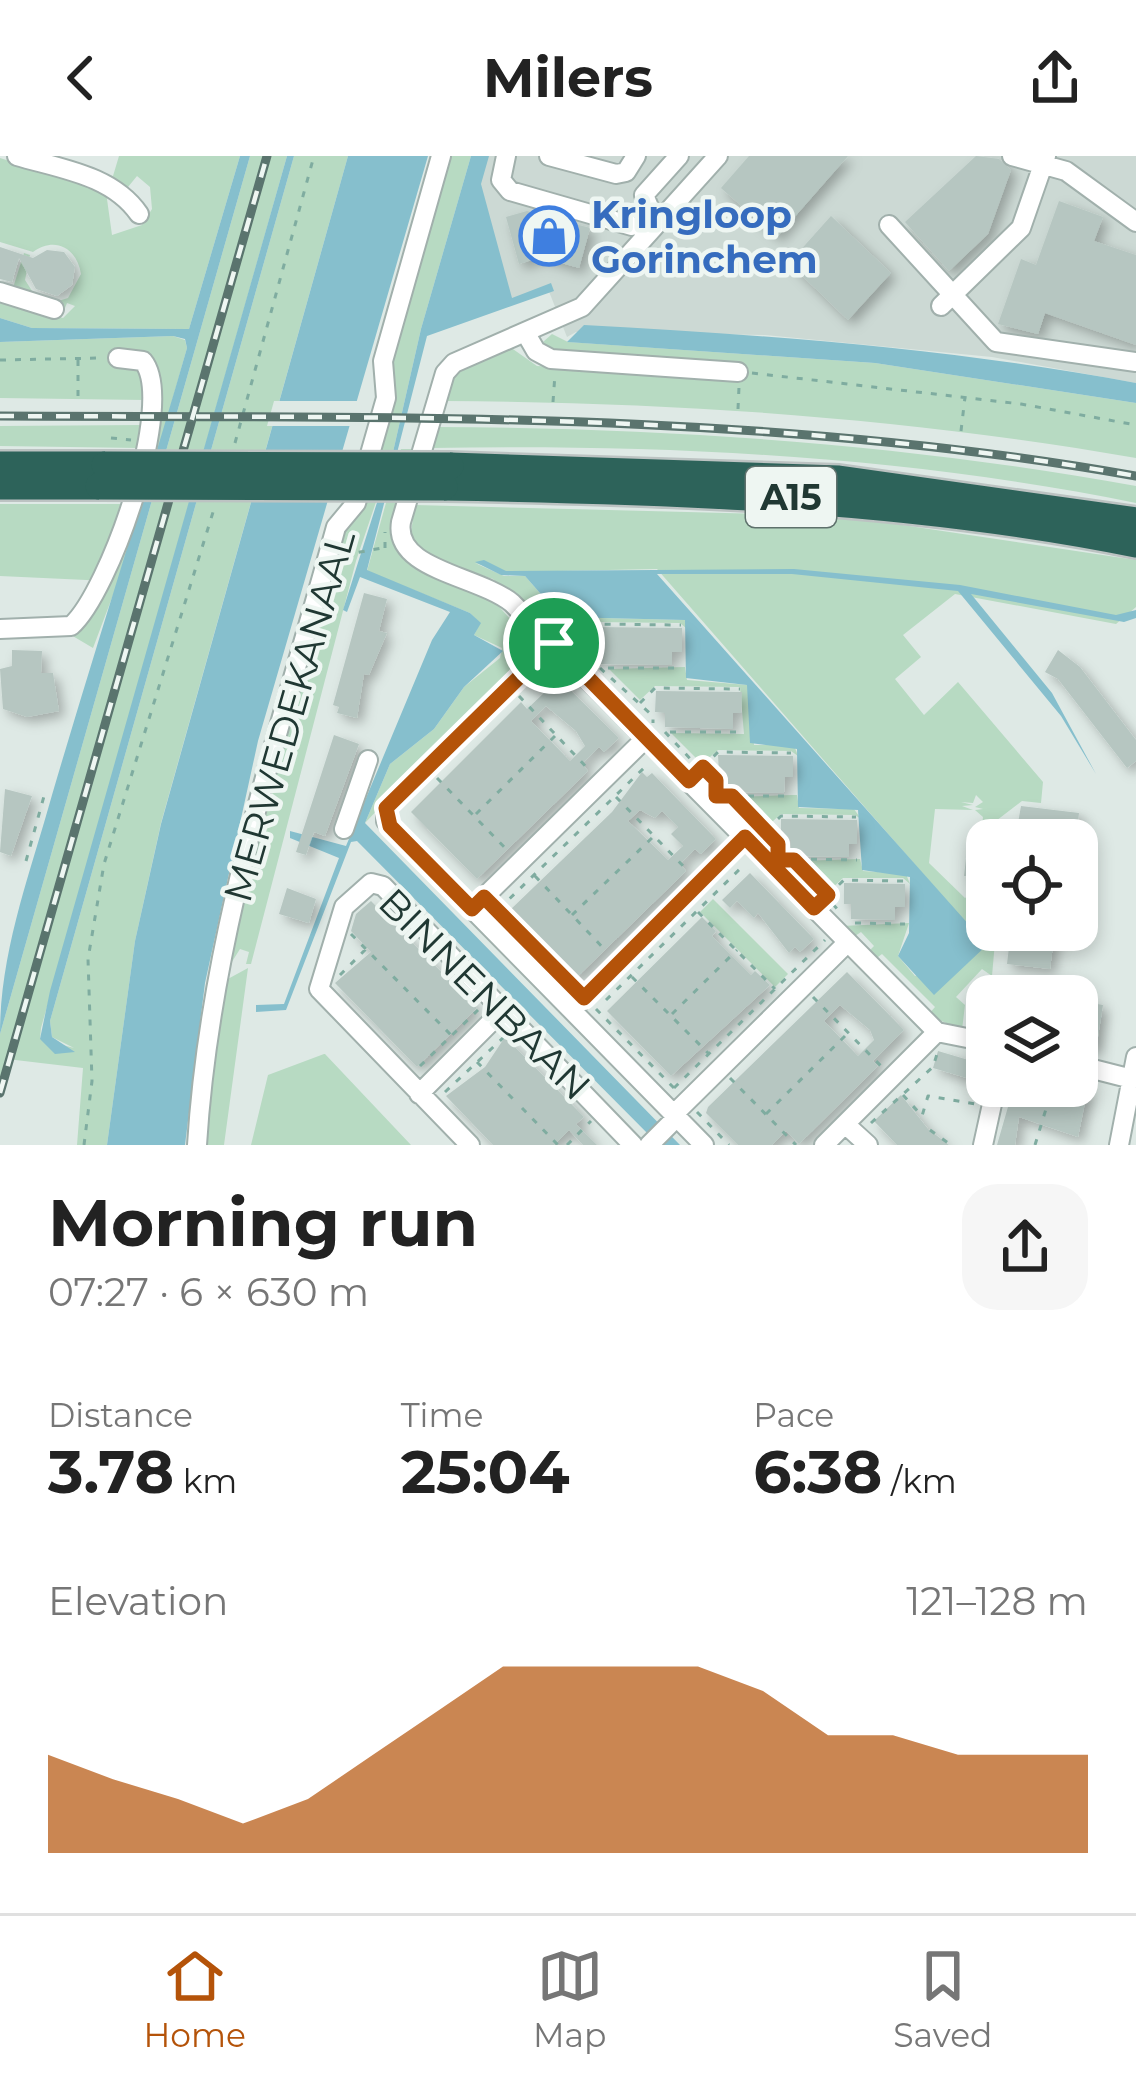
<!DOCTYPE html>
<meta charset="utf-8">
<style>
:root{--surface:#fff;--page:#f6f6f6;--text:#222;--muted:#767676;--line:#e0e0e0;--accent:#b45309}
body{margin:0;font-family:Montserrat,sans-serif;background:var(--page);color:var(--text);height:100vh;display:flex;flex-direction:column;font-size:45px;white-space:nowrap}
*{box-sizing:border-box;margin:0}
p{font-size:39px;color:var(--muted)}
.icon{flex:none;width:66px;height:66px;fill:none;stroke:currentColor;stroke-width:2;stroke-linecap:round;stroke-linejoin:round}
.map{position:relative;height:989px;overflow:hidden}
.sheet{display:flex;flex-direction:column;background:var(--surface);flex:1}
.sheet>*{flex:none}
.fabs{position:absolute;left:966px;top:663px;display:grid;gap:24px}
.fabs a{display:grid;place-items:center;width:132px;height:132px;border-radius:24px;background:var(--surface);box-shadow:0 6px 18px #0003;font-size:60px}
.pin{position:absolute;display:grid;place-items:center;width:102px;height:102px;color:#fff;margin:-51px;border:6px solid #fff;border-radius:50%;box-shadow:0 3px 12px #0007}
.round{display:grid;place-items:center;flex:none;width:126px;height:126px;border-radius:36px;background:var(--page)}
.headline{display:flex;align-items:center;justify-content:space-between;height:204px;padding:0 48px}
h1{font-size:66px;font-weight:700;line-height:90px}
.stats{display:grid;grid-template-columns:repeat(3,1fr);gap:18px;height:204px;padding:12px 48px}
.stats div{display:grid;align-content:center}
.stats b{font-size:60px;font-weight:700}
.stats small{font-size:33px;font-weight:400}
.stats p{font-size:33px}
.chart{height:336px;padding:24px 48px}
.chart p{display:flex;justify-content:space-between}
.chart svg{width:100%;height:216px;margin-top:12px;fill:var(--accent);opacity:.7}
header{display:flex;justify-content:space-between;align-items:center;height:156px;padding:0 48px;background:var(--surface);font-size:54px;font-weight:700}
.tab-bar{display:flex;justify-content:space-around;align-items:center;height:168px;border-top:3px solid var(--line);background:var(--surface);font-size:33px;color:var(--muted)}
.tab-bar a{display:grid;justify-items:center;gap:6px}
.tab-bar .on{color:var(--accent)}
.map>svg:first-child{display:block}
.built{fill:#ccd9d4}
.green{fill:#b7dac2}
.water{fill:#86bfcd}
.pier{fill:#dee9e5}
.building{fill:#b6c6c1;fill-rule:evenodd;filter:url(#shadow)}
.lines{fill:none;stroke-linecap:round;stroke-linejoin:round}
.minor-casing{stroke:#a1b0ac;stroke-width:22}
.highway-casing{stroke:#bcc3c2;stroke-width:32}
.path{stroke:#7faca0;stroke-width:3;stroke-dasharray:6 9;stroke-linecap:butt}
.minor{stroke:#fff;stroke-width:18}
.highway{stroke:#2d635a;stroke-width:27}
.rail-casing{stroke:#5a746e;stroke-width:9}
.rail{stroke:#eef6f2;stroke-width:4.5;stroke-dasharray:14;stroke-linecap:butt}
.highway-bridge-casing{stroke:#bcc3c2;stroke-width:32;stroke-linecap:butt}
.highway-bridge{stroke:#2d635a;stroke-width:27}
.route-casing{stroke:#fff;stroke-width:24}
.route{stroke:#b45309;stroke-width:15}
.labels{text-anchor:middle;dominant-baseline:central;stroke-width:9;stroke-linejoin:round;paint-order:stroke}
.shield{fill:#eef6f2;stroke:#5e716c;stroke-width:3}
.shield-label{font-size:36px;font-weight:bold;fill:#203833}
.shop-label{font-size:39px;font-weight:bold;fill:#366cbe;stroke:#eef6f2;text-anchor:start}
.street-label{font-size:39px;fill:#203833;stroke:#eef6f2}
</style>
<header><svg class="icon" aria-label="back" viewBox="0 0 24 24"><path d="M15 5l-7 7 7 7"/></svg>Milers<svg class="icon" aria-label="share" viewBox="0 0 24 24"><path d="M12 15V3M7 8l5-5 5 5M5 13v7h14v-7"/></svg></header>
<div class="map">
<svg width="1136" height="989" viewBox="0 0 1136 989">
<defs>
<filter id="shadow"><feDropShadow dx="5.5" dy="5.5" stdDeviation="6" flood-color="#0004"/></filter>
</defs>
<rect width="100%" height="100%" fill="#dee9e5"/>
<path class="built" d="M480,0H1136V227L992,201L765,179L576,176L567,181L548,133L507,150L471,31Z"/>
<path class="green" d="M44,0L113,20L119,0H240L189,173L32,172L0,162V142L63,162L75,150L67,147L65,152L12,135L24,97L30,99L25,124L36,141L55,146L68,142L81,118C77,92 55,80 33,96L0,86V2L106,36L112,79L142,69L152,53L150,31L137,20L128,31Z
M250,0H287L41,872L40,883L74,892L52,881L50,865L294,0H348L161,667L135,785L107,989H77L83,912L7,903L0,926V878Z
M446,0H471L421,173L393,296L356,405L251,808H246L249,796L240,793L223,820L242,734Z
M552,178L568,186L875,207L1136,247V302C906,262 676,246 444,245L458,213L510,191L537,210L737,221L553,199L543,186Z
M173,180L185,184L187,192L130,394L93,492L71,479L108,425L0,420V348H133L156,225L139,207L145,244L0,242V186Z
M142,269L139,292L0,290V270Z
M436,271C669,272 905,288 1136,330V347C904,300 667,288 430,292Z
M401,293H412L393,365L396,394L412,410L492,443L534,489L365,667L390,608L434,573L464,531L500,502L502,492L474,479L480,467L470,457L367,415Z
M415,349L842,360L1136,404V451L1116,468L955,438L903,479L921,501L895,523L924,559L958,526L1043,626L1041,647L1022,645L988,671L982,670L983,661L975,654L983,653L975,651L983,646L976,639L973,647L961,646L973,649L962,650L973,654L935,653L929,707L965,742L975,735L987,744V774H996L992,820L982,813L956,841L965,849L962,874L928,859L935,851L882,798L874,804L867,797L874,790L861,776L852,782L841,770L909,767L898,800L915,820L986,790L657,413L506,416L475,407L504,420H525L561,461L686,464V472L680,467L592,466L567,490L563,486L569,479L556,465L548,471L493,423L428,401L410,383Z
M685,511L687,524L748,529L754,589H794L798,600L791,595L718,594L702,608L671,577L744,578L740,531L655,530L640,544L609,513Z
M792,639H797L799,652L854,653L861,663L855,659L781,658L765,672L734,641Z
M860,703L863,715L906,718L910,728L903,722H843L828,736L797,705Z
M713,743L788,818L775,831L700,756Z
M248,812L224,989H200L226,824Z
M324,898H325L411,989H251L268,919Z"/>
<path class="water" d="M240,0H250L0,878C0,795 30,718 52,639C96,489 144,342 187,192L185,183L173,180L0,186V162L32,172L189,173Z
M287,0H294L50,865L52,881L75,896L55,898L40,883L50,835Z
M348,0H428L258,585L205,827L185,989H107L135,785L161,668Z
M471,0H489L481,28L512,142L551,127L554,135L427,180L367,414L470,457L481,467L474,479L503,495L464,531L434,573L390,608L365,667L680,989H659L357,685L351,686L286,854L256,856V849L284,848L339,702L290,682V675L346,690L432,484L450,456L360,421L347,456L343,454L393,296L421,173Z
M584,169C771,179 955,193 1136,227V247L875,207L567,186Z
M484,404L506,415L794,413L960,429L1116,459L1136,454V462L1124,466L971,438L1052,537L1096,618L1061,560L958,435L792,418H657L987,789L934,839L898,800L909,777L910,721L862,714L858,654L798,651L797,593L750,587L747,529L686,522L685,464L561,461L525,420L501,419L475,406Z"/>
<path class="pier" d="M274,245H363L355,270H267Z"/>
<path class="building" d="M749,0H848L777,81L721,32Z
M976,0L999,3L1011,14L988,78L949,115L905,66Z
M1059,45L1103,61L1094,85L1136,99V189L1045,157L1038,178L998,168L1021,103L1036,109Z
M527,55L590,72L579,112L541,101L519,108L506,61Z
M831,60L891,117L848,164L789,107Z
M0,91L33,102L47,94L64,96L75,111L72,129L57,140L36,133L19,102L12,126L0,123Z
M364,437L387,443L379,475L387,477L369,519L364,518L357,562L337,557L339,551L333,549Z
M593,471L682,472V496H672V509L600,508V492L592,493Z
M12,494L42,495L41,517H53L59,555L27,561L3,553L0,513L12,510Z
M1058,494L1080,511L1136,584V605L1127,612L1058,523L1045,516Z
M553,517L619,582L604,596L599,591L582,608L588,615L477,723L411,656L521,546L527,553L545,536L539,530ZM546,550L576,575L585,590L570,605L531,565Z
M656,535L742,536L741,557H733V573L665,571V557L655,556Z
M334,579L359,588L325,680L314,676L306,699L296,696Z
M718,599L793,600V621H785L784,637L720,636Z
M642,616L647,621L652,617L716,683L701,698L695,693L680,708L686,715L575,823L509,755L612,656ZM640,654L655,662L662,655L678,671L671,678L683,690L668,704L628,665Z
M5,633L32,640L11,700L0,696Z
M1021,650L1079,657L1076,684H1015Z
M781,663L857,664V688H849V701L791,700V684H781Z
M968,685L987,687V722L964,720Z
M750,717L814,783L800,796L795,791L789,797L758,757L754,762L737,745L730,752L722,744Z
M844,727L905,728V751H895V764L851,763V748H844Z
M287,732L316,743L309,767L279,758Z
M371,745L477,852L417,911L335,827L371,796L351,775L356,758Z
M702,761L716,775L712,780L751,819L755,815L770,829L671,920L607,855Z
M1011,774H1055L1050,813L1007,808Z
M847,816L904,874L873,905L878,910L799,988L786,975L772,989H738L706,957L708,951ZM840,849L870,874L874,884L858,900L824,865Z
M1085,846L1103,849L1096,893L1078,890L1077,860L1082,861Z
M505,881L584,961L576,968L597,989H583L569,974L554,989H493L446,940L485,911Z
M938,895L982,908L977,925L933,912Z
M1014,930L1088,932L1078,981L1019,961L1015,989H997Z
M901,939L928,973L949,989H897L874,965Z"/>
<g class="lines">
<g class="minor-casing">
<path id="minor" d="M17,0C61,13 112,19 139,58
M506,0L501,24L510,35L632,70
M549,0L616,18L626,16L636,0
M718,0L582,151L454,207L445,217L401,366C393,414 477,419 512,447L937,876
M1012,0L1066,15L1136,66
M649,51L644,39L679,0
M889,69L996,186L1136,206
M0,136L54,153
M941,150L1021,72L1046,0
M525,176L536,195L551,203L738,216
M0,473L71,470C109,437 177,246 143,205L118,202
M554,487L386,653V665L704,989
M344,673L368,604
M472,753L647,581
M572,854L744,681
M1077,909L1132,923
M419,938L504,853
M674,958L848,786
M845,968L868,989
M197,989C210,777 280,575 336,371L356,347L386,242L383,205L441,0
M470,989L319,833L344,751L371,727L383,730L633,989
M649,989L677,961
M824,989L937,876L987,886
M983,989L996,930
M1119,989L1136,901"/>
</g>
<g class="highway-casing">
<path id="highway" d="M0,309H105
M450,310L839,323L1136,365
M0,330H99
M444,331C677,335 907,342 1136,388"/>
</g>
<path class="path" d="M0,204L100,202
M78,204V243
M752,217L1021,248L1136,269
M553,246L555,218
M738,253L739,231
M961,275L965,241
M111,282L131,284
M235,287L314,0
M385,392V376
M344,399L382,392
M580,481L593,468L681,469
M577,483L590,500
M600,512L653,560V567
M608,512H681
M519,540L591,616
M640,547L655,532L740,533
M665,576L715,629
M670,576H744
M703,611L718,596L791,597
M437,622L510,697
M726,640L778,690
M733,640H792
M616,641L689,716
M476,658L556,579
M767,673L781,660L856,661
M796,703L857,704
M792,704L841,757
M26,705L46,633
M535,720L607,796
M828,739L844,724L904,725
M499,753L647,609
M499,755L572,830
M698,756L775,833
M572,759L654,680
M855,767L905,768
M351,778L454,882
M340,819L366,793
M632,821L709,898
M813,841L882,911
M606,844L745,708
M596,853L674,932
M672,858L737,794
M477,906L514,944
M420,910L478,854
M730,922L796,989
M674,932L825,784
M445,936L504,881
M903,939L922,960L928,940L975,948
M522,952L558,989
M697,956L729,989
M766,958L848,877
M871,967L933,911L937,898
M930,974L951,989
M84,989L92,925L88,803L104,708L214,353
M567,989L591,965
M1035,989L1053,930"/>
<use href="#minor" class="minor"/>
<use href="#highway" class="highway"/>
<g class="rail-casing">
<path id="rail" d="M0,260C380,262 760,253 1136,320
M0,937L267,0"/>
</g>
<use href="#rail" class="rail"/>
<g class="highway-bridge-casing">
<path id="highway-bridge" d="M105,309L450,310
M99,330L444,331"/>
</g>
<use href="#highway-bridge" class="highway-bridge"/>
</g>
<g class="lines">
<g class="route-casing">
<path id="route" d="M554,487L689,625L703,611L716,624V640H732L778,688V704H794L828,739L814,752L745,681L584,842L484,741L472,753L390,670L386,652Z"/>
</g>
<use href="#route" class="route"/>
</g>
<defs>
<g id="shop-ring" transform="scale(3)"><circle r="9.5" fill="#eef6f2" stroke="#3f7fe0" stroke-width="1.5"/><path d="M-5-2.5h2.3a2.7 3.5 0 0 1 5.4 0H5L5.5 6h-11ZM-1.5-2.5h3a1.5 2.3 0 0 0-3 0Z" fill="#3f7fe0"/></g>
</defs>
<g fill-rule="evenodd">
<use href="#shop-ring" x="549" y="80"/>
</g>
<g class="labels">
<rect class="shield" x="746" y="311" width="90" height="60" rx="9"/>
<g class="shield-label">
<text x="791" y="341">A15</text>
</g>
<g class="shop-label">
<text x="591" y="58">Kringloop<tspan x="591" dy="45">Gorinchem</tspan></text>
</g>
<g class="street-label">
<text transform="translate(289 560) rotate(-74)">MERWEDEKANAAL</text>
<text transform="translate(485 838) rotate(45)">BINNENBAAN</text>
</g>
</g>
</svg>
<div class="fabs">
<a><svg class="icon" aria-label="locate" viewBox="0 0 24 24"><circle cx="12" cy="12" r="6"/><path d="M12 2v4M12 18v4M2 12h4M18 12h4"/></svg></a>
<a><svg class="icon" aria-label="layers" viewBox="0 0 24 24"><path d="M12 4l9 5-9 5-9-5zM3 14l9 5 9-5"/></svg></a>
</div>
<div class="pin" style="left:554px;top:487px;background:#1e9e55"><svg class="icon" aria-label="arrive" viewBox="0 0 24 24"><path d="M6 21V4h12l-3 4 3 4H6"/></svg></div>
</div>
<section class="sheet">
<div class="headline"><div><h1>Morning run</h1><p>07:27 · 6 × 630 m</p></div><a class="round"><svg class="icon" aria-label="share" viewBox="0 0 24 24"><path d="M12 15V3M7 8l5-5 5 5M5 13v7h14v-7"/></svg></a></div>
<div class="stats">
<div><p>Distance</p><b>3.78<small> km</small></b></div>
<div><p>Time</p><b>25:04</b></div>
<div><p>Pace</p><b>6:38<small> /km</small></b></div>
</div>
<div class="chart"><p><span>Elevation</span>121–128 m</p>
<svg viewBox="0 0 160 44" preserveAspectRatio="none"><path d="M0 44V24L10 29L20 33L30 38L40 33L50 24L60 15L70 6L80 6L90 6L100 6L110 11L120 20L130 20L140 24L150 24L160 24V44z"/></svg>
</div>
</section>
<nav class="tab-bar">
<a class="on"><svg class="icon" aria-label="home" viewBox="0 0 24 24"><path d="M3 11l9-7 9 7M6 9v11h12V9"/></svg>Home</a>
<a><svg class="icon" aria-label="map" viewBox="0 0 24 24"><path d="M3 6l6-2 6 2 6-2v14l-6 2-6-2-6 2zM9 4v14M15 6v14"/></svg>Map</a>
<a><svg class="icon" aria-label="saved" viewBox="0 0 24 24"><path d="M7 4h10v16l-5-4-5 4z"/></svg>Saved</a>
</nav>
